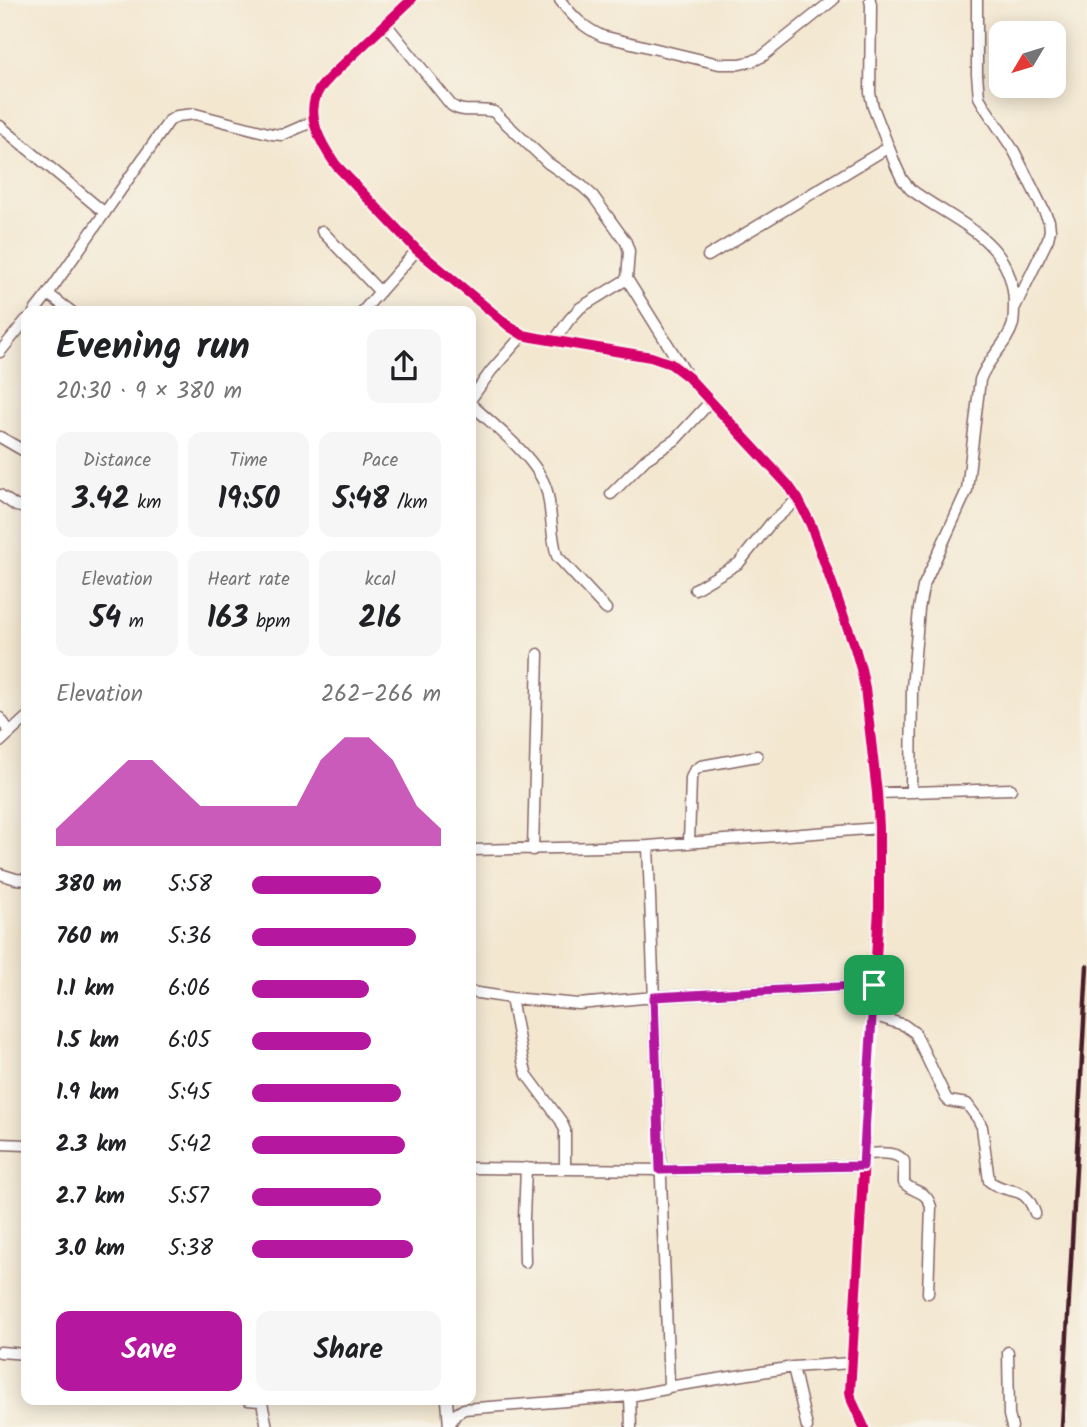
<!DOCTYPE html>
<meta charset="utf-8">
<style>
:root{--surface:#fff;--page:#f6f6f6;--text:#202124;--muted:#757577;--accent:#b5179e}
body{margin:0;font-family:Kalam,sans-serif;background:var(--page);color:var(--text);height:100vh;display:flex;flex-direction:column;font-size:26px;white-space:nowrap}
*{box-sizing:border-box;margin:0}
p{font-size:23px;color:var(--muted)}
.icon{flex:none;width:38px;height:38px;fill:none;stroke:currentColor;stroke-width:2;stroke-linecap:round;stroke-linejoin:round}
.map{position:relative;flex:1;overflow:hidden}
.panel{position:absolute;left:21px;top:306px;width:455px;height:1099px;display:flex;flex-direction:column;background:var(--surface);border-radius:14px;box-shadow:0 4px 18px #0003}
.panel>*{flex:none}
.needle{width:46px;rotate:232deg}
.tools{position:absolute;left:989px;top:21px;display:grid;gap:14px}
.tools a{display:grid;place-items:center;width:77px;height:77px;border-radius:14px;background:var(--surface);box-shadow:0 4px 18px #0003;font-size:35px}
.pin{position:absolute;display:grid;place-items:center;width:60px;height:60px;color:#fff;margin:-30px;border-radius:14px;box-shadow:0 4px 10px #0006}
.round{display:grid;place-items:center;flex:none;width:74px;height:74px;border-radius:14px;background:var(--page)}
.head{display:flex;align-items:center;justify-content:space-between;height:119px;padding:0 35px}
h1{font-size:38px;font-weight:700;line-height:52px}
.stats{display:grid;grid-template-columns:repeat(3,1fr);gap:10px;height:119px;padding:7px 35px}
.stats div{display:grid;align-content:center;border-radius:14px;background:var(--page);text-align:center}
.stats b{font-size:30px;font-weight:700}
.stats small{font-size:19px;font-weight:400}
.stats p{font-size:19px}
.chart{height:196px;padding:14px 35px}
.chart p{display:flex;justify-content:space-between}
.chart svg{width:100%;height:126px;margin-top:7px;fill:var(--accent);opacity:.7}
.primary-button{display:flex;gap:14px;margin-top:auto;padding:14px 35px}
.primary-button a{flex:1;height:80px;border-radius:14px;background:var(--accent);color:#fff;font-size:28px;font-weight:700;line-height:80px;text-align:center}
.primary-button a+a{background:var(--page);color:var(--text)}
ul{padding:0 35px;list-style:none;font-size:23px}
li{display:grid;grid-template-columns:112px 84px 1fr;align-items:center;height:52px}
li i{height:18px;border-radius:9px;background:var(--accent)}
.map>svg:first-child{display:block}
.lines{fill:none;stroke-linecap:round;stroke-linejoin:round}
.minor-casing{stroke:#856565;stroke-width:13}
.minor{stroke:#fff;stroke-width:10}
.rail{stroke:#4a1f2b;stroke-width:4.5}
.cycleway-casing{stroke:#f7f3e8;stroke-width:15}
.cycleway{stroke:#d6006c;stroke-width:10}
.route-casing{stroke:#fff;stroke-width:14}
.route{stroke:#b5179e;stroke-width:9}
</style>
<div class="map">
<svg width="1087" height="1427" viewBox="0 0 1087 1427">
<rect width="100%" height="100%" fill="#f7f3e8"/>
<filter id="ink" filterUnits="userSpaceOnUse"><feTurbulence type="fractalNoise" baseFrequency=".0143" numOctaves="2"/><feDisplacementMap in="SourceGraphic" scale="14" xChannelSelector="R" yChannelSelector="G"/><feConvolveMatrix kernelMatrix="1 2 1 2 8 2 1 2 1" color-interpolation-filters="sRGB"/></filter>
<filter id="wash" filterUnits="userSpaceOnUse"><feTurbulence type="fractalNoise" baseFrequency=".00686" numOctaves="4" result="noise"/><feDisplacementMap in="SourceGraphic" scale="28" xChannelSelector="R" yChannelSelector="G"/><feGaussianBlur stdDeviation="1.57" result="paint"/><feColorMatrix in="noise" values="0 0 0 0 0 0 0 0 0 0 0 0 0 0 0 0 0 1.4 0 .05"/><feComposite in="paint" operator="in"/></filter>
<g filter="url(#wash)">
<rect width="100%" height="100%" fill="#f3e7d0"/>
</g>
<g filter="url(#ink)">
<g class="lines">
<g class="minor-casing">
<path id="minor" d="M411,0L330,77C327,81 322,85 319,90C304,115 321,144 336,165L417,250L510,327L523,335L538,338L651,357L671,364L688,377L788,485L798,499L811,525L855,648L861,669L865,688L877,793L879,828V908L850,1392L852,1401L864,1427
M560,0C573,17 583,27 602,36L719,64H740L753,61L763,56L833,0
M870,0L871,5L870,93L873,107L896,166L902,179L910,189C954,222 1013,239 1014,303C1014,309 1014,317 1013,324C1007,345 987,359 980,380L967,490L923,587L919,609L912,688L911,791
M977,0V74L979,97L986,109L1014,151L1049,221L1050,230L1048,239L1015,307
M386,24L451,105C464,115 479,107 494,112L548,163L582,186L593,196L626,242L629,251L627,279L685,372
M0,126L105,213
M322,231L380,292
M708,256L889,147
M48,294L72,312
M34,312L48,294L169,121L177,116L195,114L272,134L282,135L314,121
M362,312L417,250
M554,341L569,320L580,308L627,279
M0,352L26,320
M471,399L491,371L523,335
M471,404C496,428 542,461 548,496C552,516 551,536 557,556L606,609
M0,437L26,452
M611,494L646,459L675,440L711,401
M0,495L16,506L26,508
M695,589L739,563L771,523L798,499
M0,718L10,732
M0,742L26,718
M877,793L1011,789
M689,843L691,778L694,771L701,766L757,756
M471,850L648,846
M533,850L538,654
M0,874L16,879L26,880
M471,992L511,998L579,1004L654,997L874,985
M511,998L523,1061L527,1075L561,1121L565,1130V1169
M873,1015L904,1025L915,1033L946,1098L949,1101L967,1104L978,1119L982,1127L989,1181C1010,1197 1024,1182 1035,1213
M0,1144L26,1145
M863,1154C876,1154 895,1150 904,1161V1183C915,1194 926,1189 931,1207L928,1293
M471,1168L661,1170L863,1166
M525,1262L524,1218L526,1168
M0,1352L26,1354
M1008,1352L1009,1415L1012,1427
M793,1367L807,1427
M668,1387L793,1367L851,1363
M248,1400L259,1401L262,1403L267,1427
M447,1400L449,1426
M448,1427L456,1414L464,1409L630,1396
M631,1427L630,1396L666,1389L669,1384L648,846L879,828"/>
</g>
<use href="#minor" class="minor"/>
<path class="rail" d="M1062,1427L1087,966"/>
<g class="cycleway-casing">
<path id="cycleway" d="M411,0L330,77C327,81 322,85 319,90C304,115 321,144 336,165L417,250L510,327L523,335L538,338L651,357L671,364L688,377L788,485L798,499L811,525L855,648L861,669L865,688L877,793L879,828V908L850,1392L852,1401L864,1427"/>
</g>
<use href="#cycleway" class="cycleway"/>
</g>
</g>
<g class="lines" filter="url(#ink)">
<g class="route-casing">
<path id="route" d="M874,985L863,1166L660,1170L654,997Z"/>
</g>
<use href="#route" class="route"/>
</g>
</svg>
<div class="tools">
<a><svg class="needle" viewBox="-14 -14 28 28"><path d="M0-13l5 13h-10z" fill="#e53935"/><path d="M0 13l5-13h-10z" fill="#757577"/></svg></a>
</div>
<div class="pin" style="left:874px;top:985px;background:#1e9e55"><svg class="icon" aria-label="arrive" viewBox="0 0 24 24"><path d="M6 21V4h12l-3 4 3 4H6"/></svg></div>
<section class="panel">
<div class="head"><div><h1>Evening run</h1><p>20:30 · 9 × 380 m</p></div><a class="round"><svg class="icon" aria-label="share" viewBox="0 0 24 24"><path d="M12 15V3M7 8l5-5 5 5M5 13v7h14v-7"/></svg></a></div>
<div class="stats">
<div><p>Distance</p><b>3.42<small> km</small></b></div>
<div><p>Time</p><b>19:50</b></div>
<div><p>Pace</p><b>5:48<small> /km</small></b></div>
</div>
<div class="stats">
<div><p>Elevation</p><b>54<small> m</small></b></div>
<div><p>Heart rate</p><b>163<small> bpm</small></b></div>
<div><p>kcal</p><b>216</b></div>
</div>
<div class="chart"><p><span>Elevation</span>262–266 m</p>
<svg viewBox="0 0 160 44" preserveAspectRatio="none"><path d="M0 44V38L10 30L20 22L30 14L40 14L50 22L60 30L70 30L80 30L90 30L100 30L110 14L120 6L130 6L140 14L150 30L160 38V44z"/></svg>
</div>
<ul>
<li><b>380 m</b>5:58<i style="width:68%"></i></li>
<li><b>760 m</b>5:36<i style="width:87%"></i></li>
<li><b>1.1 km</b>6:06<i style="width:62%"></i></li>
<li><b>1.5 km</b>6:05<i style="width:63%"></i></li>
<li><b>1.9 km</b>5:45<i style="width:79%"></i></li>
<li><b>2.3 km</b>5:42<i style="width:81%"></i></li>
<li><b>2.7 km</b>5:57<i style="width:68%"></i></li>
<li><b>3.0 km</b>5:38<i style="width:85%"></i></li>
</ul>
<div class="primary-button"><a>Save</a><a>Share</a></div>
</section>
</div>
